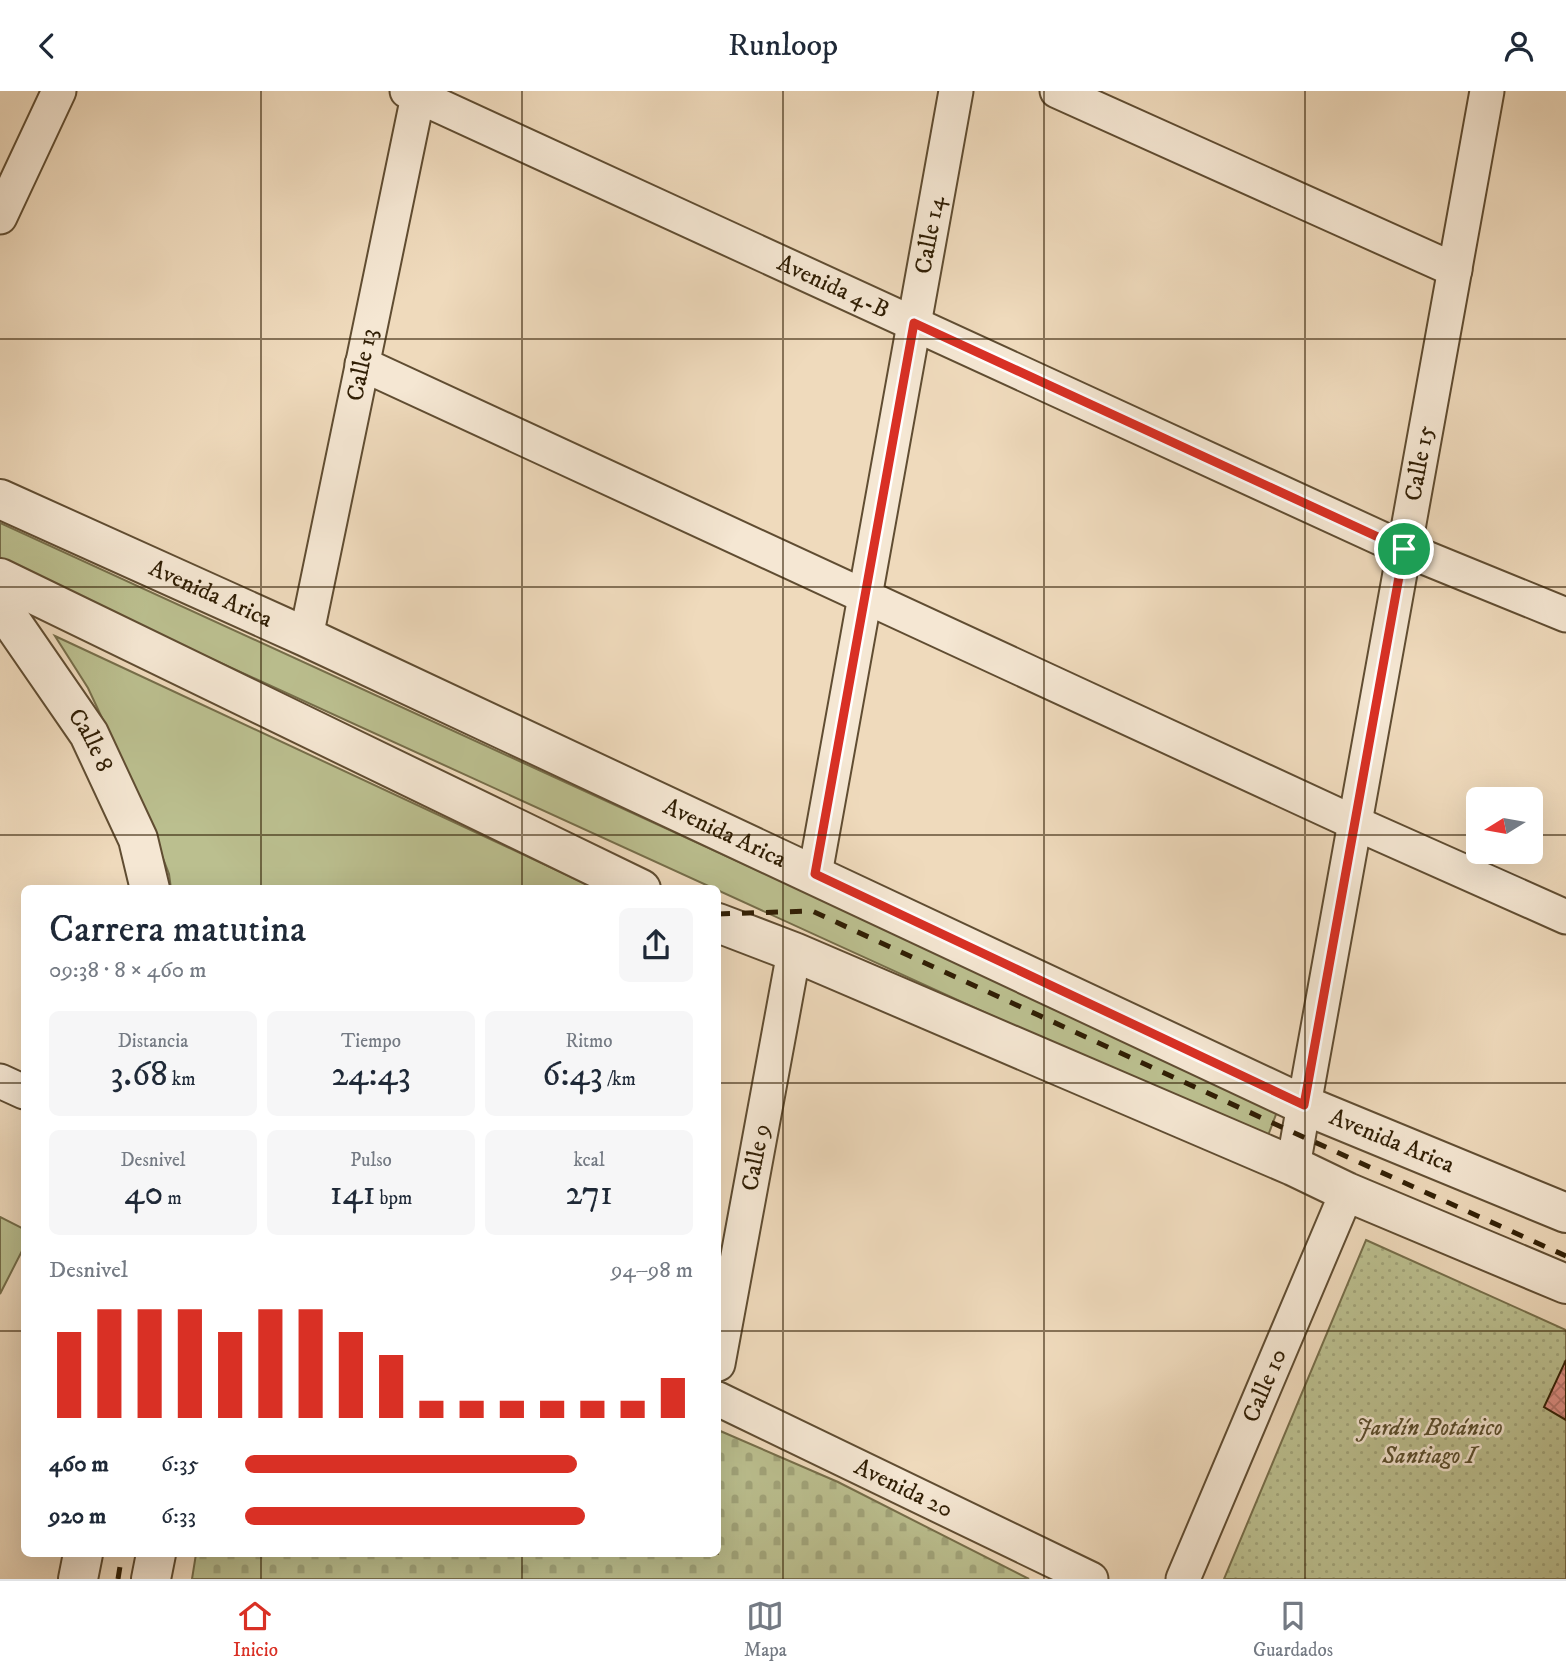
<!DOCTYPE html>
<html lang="es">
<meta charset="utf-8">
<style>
:root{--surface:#fff;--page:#f6f6f7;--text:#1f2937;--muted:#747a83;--line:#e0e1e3;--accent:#d93025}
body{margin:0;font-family:"IM FELL DW Pica",serif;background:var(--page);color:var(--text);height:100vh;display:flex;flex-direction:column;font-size:26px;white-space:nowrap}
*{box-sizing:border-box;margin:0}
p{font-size:23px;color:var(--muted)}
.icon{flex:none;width:38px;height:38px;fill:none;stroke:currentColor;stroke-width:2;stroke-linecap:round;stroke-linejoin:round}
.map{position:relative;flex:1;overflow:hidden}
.drawer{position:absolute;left:21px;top:794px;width:700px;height:672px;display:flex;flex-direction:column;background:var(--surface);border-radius:10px;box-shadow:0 7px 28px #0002}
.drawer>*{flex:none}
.needle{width:46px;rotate:259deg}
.fabs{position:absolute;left:1466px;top:696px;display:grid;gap:14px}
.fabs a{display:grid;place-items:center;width:77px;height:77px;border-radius:10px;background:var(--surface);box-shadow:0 7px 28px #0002;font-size:35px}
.pin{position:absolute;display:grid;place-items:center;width:60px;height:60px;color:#fff;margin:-30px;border:4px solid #fff;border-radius:50%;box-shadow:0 2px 7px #0007}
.round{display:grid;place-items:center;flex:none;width:74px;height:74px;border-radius:10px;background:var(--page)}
.overview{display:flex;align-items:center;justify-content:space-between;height:119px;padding:0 28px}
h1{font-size:38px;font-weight:600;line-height:52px}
.stats{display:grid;grid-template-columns:repeat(3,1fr);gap:10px;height:119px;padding:7px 28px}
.stats div{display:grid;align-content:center;border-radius:10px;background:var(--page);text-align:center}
.stats b{font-size:35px;font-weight:600}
.stats small{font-size:19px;font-weight:400}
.stats p{font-size:19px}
.chart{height:196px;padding:14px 28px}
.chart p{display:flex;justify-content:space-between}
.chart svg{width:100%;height:126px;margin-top:7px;stroke:var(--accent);stroke-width:6}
ul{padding:0 28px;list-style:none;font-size:23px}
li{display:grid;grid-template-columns:112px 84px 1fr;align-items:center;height:52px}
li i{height:18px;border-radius:9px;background:var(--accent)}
header{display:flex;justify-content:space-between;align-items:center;height:91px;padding:0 28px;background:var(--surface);font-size:32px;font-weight:600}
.menu{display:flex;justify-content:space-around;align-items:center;height:98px;border-top:2px solid var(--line);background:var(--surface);font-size:19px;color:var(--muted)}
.menu a{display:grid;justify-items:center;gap:4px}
.menu .active{color:var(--accent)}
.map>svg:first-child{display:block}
.grass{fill:#bbbf8f;stroke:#766e4a;stroke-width:2}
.cemetery{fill:url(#cemetery-stones);stroke:#766e4a;stroke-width:2}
.park{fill:url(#park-dots);stroke:#766e4a;stroke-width:2}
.building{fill:url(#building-cross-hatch);stroke:#301e04;stroke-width:2}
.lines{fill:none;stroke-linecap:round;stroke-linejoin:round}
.minor-casing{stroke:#604d32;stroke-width:37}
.tertiary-casing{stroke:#604d32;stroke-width:42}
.minor{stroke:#f5e7d3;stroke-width:33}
.tertiary{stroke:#f5e7d3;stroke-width:38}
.rail{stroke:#301e04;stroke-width:5;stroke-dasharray:12 12;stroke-linecap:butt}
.route-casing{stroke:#fff;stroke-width:14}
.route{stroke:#d93025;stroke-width:9}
.grid{fill:none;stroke:#301e04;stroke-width:2;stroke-opacity:0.55}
.labels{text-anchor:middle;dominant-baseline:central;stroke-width:5;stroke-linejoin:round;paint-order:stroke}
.street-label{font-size:24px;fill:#301e04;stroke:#f5e7d3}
.park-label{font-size:24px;font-style:italic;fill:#5a4e2e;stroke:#f5e7d3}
</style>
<header><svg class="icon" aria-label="back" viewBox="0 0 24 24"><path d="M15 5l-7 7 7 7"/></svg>Runloop<svg class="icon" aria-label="person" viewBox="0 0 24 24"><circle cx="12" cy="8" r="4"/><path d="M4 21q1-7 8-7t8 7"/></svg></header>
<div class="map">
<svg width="1566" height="1488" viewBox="0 0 1566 1488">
<defs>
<pattern id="cemetery-stones" width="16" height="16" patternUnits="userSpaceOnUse" patternTransform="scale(1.75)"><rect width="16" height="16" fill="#bbbf8f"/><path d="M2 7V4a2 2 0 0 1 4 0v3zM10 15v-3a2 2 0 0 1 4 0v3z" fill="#a1a47a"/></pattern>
<pattern id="park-dots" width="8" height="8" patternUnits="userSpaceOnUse" patternTransform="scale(1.75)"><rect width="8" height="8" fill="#bbbf8f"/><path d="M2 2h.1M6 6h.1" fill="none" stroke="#a1a47a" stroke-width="1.8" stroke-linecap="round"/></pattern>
<pattern id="building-cross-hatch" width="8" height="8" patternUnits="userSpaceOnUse" patternTransform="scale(1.75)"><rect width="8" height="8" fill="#e29189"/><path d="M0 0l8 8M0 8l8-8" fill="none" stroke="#b8766e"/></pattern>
</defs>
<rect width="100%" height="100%" fill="#efdabc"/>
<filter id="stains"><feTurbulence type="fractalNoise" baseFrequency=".00286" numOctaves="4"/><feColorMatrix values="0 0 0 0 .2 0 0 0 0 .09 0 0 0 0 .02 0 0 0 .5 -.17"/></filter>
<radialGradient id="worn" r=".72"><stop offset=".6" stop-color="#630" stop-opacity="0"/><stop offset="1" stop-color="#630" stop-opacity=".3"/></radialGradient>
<path class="grass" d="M0,432L1278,1018L1266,1050L0,471Z
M55,545L597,798H171L169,783L140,708L88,597Z
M0,1126L24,1138V1156L0,1203Z"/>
<path class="cemetery" d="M718,1339L838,1391L1029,1488H192L196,1463H718Z"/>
<path class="park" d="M1366,1149L1566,1239V1488H1224Z"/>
<path class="building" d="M1566,1269V1329L1544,1316Z"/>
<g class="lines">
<g class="minor-casing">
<g id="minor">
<path id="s1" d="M407,0L1404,458L1566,524"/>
<path d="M1057,0L1455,179"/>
<path d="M0,126L59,0"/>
<path d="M362,273L1355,732L1566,826"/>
<path id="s2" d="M306,546L419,0"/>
<path id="s3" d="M815,783L956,0"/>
<path d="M0,990L24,1001"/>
<path id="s4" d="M1293,1075L1487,0"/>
<path id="s5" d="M718,1273L794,861"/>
<path id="s6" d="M718,1308L1091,1488"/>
<path id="s7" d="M1183,1488L1347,1101"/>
</g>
</g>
<g class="tertiary-casing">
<g id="tertiary">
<path id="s8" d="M0,408L306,546L1304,1014L1566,1122"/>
<path d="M0,487L641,798"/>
<path id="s9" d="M0,514L89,643L138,748L150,798"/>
<path d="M718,832L794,861L1293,1075L1347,1101L1566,1193"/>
<path d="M78,1488L83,1463"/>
<path d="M151,1488L156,1463"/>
</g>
</g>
<use href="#minor" class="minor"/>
<use href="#tertiary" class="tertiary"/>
<path class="rail" d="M718,823L812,820L1299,1044L1566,1165
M118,1488L122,1463"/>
</g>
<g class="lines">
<g class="route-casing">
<path id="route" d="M914,232L1404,458L1304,1014L815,783Z"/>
</g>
<use href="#route" class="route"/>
</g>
<path class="grid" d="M261,0V798M522,0V798M783,0V1488M1044,0V1488M1305,0V1488M0,248H1566M0,496H1566M0,744H1479M1531,744H1566M0,992H24M718,992H1566M0,1240H24M718,1240H1566M261,1463V1488M522,1463V1488"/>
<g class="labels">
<g class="street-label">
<text stroke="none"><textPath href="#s3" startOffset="649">Calle 14</textPath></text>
<text stroke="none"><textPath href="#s1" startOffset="469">Avenida 4-B</textPath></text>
<text stroke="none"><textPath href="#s2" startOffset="278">Calle 13</textPath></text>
<text stroke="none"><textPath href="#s4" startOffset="714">Calle 15</textPath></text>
<text stroke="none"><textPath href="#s8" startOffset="231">Avenida Arica</textPath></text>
<text stroke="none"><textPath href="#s9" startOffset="163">Calle 8</textPath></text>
<text stroke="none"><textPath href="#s8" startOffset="798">Avenida Arica</textPath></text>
<text stroke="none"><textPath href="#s8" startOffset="1533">Avenida Arica</textPath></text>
<text stroke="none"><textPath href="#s5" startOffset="210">Calle 9</textPath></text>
<text stroke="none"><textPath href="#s7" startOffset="210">Calle 10</textPath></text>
<text stroke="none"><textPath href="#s6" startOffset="206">Avenida 20</textPath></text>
</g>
<g class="park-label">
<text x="1429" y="1337">Jardín Botánico<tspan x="1429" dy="28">Santiago I</tspan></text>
</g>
</g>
<rect width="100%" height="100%" filter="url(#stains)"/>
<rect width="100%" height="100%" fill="url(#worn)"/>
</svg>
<div class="fabs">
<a><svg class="needle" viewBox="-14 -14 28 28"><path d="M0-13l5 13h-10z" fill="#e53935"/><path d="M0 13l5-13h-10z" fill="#747a83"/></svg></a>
</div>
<div class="pin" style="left:1404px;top:458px;background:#1e9e55"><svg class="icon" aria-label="arrive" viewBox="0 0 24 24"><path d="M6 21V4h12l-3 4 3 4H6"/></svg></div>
<section class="drawer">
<div class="overview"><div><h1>Carrera matutina</h1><p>09:38 · 8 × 460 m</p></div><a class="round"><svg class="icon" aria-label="share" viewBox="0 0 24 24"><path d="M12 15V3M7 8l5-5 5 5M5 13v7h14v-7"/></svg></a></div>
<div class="stats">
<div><p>Distancia</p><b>3.68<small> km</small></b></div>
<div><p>Tiempo</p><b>24:43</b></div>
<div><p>Ritmo</p><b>6:43<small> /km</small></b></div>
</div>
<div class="stats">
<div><p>Desnivel</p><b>40<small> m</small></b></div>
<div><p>Pulso</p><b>141<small> bpm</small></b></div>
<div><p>kcal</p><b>271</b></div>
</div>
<div class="chart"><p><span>Desnivel</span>94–98 m</p>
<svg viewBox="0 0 160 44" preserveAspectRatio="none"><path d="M5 44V14M15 44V6M25 44V6M35 44V6M45 44V14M55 44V6M65 44V6M75 44V14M85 44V22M95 44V38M105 44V38M115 44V38M125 44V38M135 44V38M145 44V38M155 44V30"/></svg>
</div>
<ul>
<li><b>460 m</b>6:35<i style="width:74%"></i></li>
<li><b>920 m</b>6:33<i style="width:76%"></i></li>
</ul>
</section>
</div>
<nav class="menu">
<a class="active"><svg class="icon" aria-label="home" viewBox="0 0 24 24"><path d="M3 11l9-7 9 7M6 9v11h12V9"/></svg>Inicio</a>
<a><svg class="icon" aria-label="map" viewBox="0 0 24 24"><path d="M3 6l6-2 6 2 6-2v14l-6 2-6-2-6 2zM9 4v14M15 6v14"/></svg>Mapa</a>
<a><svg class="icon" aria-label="saved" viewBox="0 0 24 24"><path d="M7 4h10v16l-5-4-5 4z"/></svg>Guardados</a>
</nav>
